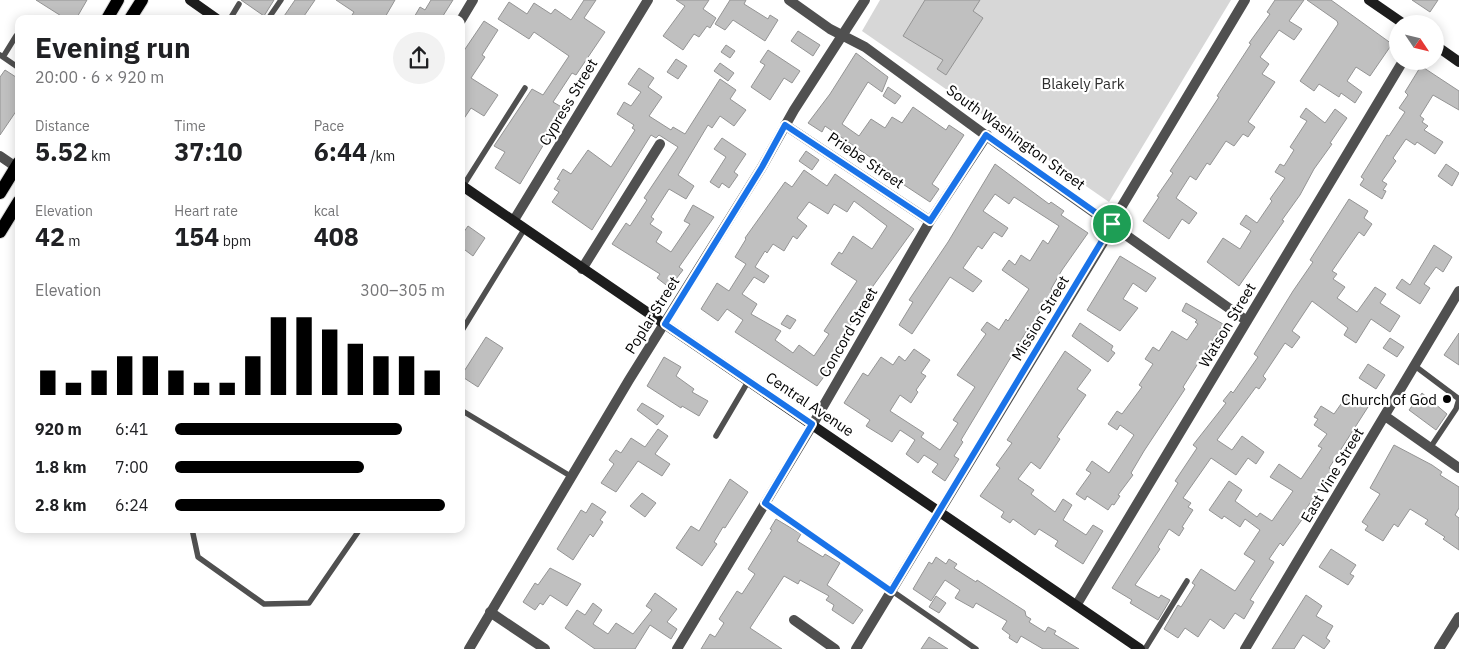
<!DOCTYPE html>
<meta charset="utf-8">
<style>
:root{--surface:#fff;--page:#f2f2f2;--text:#202124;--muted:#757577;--accent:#000}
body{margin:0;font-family:"IBM Plex Sans",sans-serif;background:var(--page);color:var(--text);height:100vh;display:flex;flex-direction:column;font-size:19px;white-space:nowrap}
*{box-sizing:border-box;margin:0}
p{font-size:16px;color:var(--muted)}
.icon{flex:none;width:28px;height:28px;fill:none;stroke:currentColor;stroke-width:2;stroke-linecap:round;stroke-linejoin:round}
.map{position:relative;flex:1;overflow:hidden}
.details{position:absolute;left:15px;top:15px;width:450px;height:518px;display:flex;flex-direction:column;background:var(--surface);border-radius:10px;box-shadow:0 2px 12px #0003}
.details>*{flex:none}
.needle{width:32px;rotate:125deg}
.buttons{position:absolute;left:1389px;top:15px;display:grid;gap:10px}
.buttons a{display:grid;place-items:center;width:55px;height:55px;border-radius:50%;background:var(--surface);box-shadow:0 2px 12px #0003;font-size:25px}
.pin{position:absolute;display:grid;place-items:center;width:42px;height:42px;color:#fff;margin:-21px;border:2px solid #fff;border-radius:50%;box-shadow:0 1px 5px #0007}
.round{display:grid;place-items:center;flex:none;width:52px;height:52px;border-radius:26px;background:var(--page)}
.head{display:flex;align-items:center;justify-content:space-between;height:85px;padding:0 20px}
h1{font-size:28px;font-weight:700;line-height:38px}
.metrics{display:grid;grid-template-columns:repeat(3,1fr);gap:8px;height:85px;padding:5px 20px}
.metrics div{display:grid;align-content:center}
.metrics b{font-size:25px;font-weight:700}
.metrics small{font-size:14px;font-weight:400}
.metrics p{font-size:14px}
.chart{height:140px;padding:10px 20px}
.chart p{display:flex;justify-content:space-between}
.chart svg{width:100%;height:90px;margin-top:5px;stroke:var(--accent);stroke-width:6}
ul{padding:0 20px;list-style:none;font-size:16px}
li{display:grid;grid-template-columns:80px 60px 1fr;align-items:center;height:38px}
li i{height:12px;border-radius:6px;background:var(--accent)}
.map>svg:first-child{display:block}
.green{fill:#d7d7d7}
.building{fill:#c0c0c0;stroke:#949494;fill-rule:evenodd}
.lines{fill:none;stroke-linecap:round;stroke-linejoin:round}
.primary-casing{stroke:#dbdbdb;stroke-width:14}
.lane{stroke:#505050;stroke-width:5.5}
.street{stroke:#505050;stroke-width:10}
.secondary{stroke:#1d1d1d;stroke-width:10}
.primary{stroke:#000;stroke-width:12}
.route-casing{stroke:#fff;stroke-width:10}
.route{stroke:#1a73e8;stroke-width:6}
.poi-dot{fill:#000;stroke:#fff;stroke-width:2}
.labels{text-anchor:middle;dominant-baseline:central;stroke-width:4.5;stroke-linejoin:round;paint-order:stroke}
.park-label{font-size:15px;fill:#2e2e2e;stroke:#fff}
.street-label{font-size:15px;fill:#000;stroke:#fff}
.poi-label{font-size:15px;fill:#000;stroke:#fff;text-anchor:end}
</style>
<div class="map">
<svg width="1459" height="649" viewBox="0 0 1459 649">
<rect width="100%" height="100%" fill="#fff"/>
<path class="green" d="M880,0H1231L1109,202L862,31Z"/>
<path class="building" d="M36,0H87L76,19H66Z
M241,0H274L264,16Z
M295,0H315L302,19H282Z
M336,0H395L384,19H359L352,15L354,12Z
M431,0H453L441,19H413L420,7L425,10Z
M584,0H596L584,18L605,32L576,75L572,73L553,102L565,109L520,184L495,168L505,152L494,146L532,89L543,95L569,56L534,32L529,39L498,19L509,2L527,14L534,3L551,14L555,9L571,20Z
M676,0H709L703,9L716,18L710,28L707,26L699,37L694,34L683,50L663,36L685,6Z
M730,0H746L744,4L768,19L770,15L778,20L765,41L733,20L725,30L715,24Z
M925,0H980L973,11L983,18L946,75L937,69L943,60L903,36Z
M1275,0H1304L1289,21L1302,29L1294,40L1279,30L1260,57L1269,64L1262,74L1275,82L1248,122L1255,127L1248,137L1243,134L1234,146L1226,141L1210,165L1207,163L1196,180L1190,176L1176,198L1197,213L1189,224L1182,219L1169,239L1143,221L1159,197L1157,196L1173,173L1170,171L1219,97L1217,96L1251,44L1249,43L1270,14L1267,12Z
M1307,0H1331L1392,44L1370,76L1356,67L1347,81L1362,92L1355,103L1341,93L1339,97L1319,84L1314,91L1300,81L1338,24L1337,21Z
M1412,0H1438L1430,12Z
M484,21L498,30L482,55L485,57L471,78L498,95L484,116L471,108L461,123V55Z
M798,31L820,45L813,56L791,41Z
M726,45L735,51L730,58L721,52Z
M768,50L800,71L792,83L784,78L770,100L751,87L765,65L760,62Z
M856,53L888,77L882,92L868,82L842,124L859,136L871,119L885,128L892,117L902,123L913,107L946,130L949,125L964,135L932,184L939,189L930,202L889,175L891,172L883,166L825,126L822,132L808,123L830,94Z
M676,59L687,66L678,79L667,72Z
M720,63L734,73L728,81L714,71Z
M1421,66L1459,91V110L1433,95L1420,116L1424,119L1422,122L1428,126L1424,130L1443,142L1435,154L1417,142L1415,145L1406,139L1393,158L1396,161L1382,181L1387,184L1383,190L1386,191L1382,199L1360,185L1364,179L1361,177L1387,135L1389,136L1405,112L1399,108L1408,95L1405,92Z
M639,68L654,78L648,87L662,97L649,116L671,130L673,127L685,134L720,79L736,90L730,99L746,110L734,126L720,116L712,128L708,125L678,175L694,186L686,199L669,189L651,217L654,219L650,224L662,232L656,242L671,252L690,224L684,221L693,205L714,217L679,267L683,270L676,279L680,281L674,291L657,278L660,274L612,244L626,223L630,226L647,200L644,198L678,147L659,135L656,138L651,135L592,230L552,202L559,192L554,189L560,180L557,179L563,169L571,174L588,150L611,167L635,130L632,128L634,125L617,114L624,102L631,106L641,92L628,84Z
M5,70L19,79V107L0,135V77Z
M888,87L901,96L895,104L883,96Z
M1306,108L1325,123L1335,109L1347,118L1330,143L1332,144L1314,169L1300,195L1282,220L1284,221L1239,286L1207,262L1223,238L1240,249L1251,231L1240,224L1246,215L1257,223L1272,201L1270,199L1285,178L1275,172L1280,164L1284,166L1294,150L1290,147L1307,121L1300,117Z
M722,138L746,154L734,172L738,175L729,188L722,183L719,188L710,182L726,157L714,149Z
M806,151L819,160L812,170L799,161Z
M995,164L1049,204L1051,202L1064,211L1061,215L1088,233L1062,270L1051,289L1054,291L1026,332L961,440L963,442L954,456L959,459L945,481L932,472L938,464L924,455L918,463L906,454L915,440L900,430L892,442L866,426L870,420L844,403L863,373L868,376L881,357L893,365L899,356L905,361L914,349L930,360L921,373L926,376L916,390L918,392L911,403L900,395L890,411L924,433L921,437L940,450L958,423L953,420L975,387L957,375L986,334L981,330L987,322L999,330L1006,319L1008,321L1029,289L1002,270L1009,260L1015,265L1021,255L1030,261L1043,240L1048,244L1059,226L1014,197L1009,204L995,194L983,211L1008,228L1002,237L994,232L982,249L978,246L963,268L982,281L973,292L950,277L912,334L899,325L913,302L909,300L948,242Z
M1446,164L1459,173L1452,186L1438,176Z
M804,170L827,186L835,174L914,229L868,293L854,320L837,345L840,347L825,367L829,370L817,386L735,332L743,320L727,309L718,321L701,309L717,283L729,291L746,264L735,257L746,239L745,238L785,182L792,187ZM854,201L887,226L872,249L853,236L842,254L839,252L831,264L857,281L824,331L829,334L814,356L799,345L793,353L775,340L781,331L751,314L757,304L742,294L754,277L764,283L769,276L755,267L765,251L767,253L773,244L784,251L793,236L797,239L807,226L797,218L809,202L828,214L834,204L847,212Z
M1349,199L1368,211L1364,218L1372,224L1364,236L1359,232L1332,271L1337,274L1333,279L1345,287L1337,298L1357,312L1375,287L1386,294L1380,303L1400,316L1390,332L1371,319L1356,343L1344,335L1348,328L1312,301L1292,331L1300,337L1292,348L1285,343L1263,376L1266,379L1259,389L1256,387L1217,440L1232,450L1242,436L1264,452L1256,464L1248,458L1236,475L1211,458L1183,498L1191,503L1188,507L1193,510L1182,527L1184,528L1179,536L1169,529L1158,547L1160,549L1135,585L1159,598L1161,595L1170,600L1158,620L1130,603L1132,600L1112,588L1178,483L1175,481L1197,448L1193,445L1226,403L1223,401L1231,391L1233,393L1258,357L1254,354L1293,291L1313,262L1310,260Z
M468,226L485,238L473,256L461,247V236Z
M1434,245L1452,257L1443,272L1436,267L1424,284L1430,288L1420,304L1396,288L1402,279L1410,285Z
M1120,256L1156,278L1146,292L1133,283L1123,299L1138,308L1120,331L1087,310Z
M1186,303L1223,324L1183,387L1185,389L1144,451L1131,473L1133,475L1118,495L1120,496L1114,505L1112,504L1108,510L1087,496L1085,500L1076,494L1091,473L1086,470L1092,461L1109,473L1134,435L1120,425L1117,430L1108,424L1117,411L1122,414L1142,387L1139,385L1153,364L1145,359L1153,347L1159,351L1172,331L1187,340L1198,324L1195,322L1197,320L1182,311Z
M787,315L796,320L790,329L781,324Z
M1080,323L1113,346L1111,350L1115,353L1108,362L1072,336Z
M1459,333V365L1444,355Z
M486,337L503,348L478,387L461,376Z
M1390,338L1404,347L1397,357L1383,348Z
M1065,351L1091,370L1077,389L1086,395L1057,437L1060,439L1040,469L1031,462L1018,479L1034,490L1031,494L1055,512L1063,499L1072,505L1063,520L1086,535L1093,525L1103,531L1083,564L1055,546L1058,541L1039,529L1035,535L1013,519L1010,523L1001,517L1004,512L980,496L1000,468L996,465L1012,443L1007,440Z
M664,357L681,367L676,376L694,389L692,392L708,401L699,416L682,406L681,408L647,386Z
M1368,364L1385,375L1376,389L1359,378Z
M1422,393L1447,414L1436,430L1409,410Z
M1348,394L1368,407L1329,468L1332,470L1304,512L1306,514L1283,546L1280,543L1269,559L1274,562L1250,600L1254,602L1244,619L1235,613L1224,629L1210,619L1198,637L1185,628L1178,638L1164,629L1178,605L1181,607L1195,585L1192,583L1201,569L1235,591L1255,561L1244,554L1260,530L1245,519L1240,527L1224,516L1222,519L1209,510L1229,481L1242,490L1235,501L1257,517L1260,513L1272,521L1293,491L1270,477L1279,464L1301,479L1322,448L1318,446L1327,434L1314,425L1318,419L1314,417L1321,406L1334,414Z
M642,403L664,416L657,425L637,410Z
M658,429L668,436L655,454L670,464L662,476L638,461L616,492L601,483L614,464L609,460L616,450L621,453L631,438L645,447Z
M1394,445L1432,465L1442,472L1440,475L1459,487V508L1455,515L1459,518V550L1443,539L1445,537L1425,524L1428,520L1410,509L1398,527L1394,524L1383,541L1365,530L1368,526L1362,522L1380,494L1370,488Z
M730,479L748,492L725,528L723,527L714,542L717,544L702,566L676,548L691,526L699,531Z
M642,493L656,503L645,517L630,506Z
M592,503L606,512L600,520L603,522L593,537L590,534L573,560L557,549L581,510L586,513Z
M776,519L801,534L797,541L823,557L825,554L840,563L827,585L863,610L853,624L832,610L834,605L826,600L829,596L800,580L798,584L784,576L750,628L782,649H701L710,634L715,637L724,623L719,619L737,591L742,594L755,574L748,569L772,530L770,529Z
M1331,549L1356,565L1350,574L1354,576L1348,585L1319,567Z
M936,557L946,564L949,559L957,564L954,568L976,582L977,580L1025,611L1026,616L1031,619L1029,622L1045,632L1048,627L1056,631L1054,634L1079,649H1043L1021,636L1017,643L1009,638L1010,635L1002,629L1007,621L976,603L973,608L955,598L960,590L945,580L931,601L913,589L929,562L932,564Z
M550,568L581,584L567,606L550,595L543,605L540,603L535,610L523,602L535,583L538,585Z
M655,593L677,609L667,622L677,629L671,639L650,625L635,649H595L565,628L577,610L585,615L593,603L602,610L593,624L608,634L616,623L633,634L652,610L646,606Z
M1306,595L1322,606L1316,616L1333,626L1326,638L1330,641L1324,649L1303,635L1294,649H1272Z
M936,596L946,603L939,613L929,607Z
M929,637L948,649H921Z"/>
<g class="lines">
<g class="primary-casing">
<path id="primary" d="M107,19L118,0
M130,19L142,0
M0,193L19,162
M0,232L19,201"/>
</g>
<path class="lane" d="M230,19L239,4
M268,19L281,0
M0,55L19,68
M3,57L16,36
M463,186L525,88
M461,332L525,228
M1415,366L1459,399L1456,409L1430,448
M461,410L572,477
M716,436L749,380
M765,503L976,649
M192,529L198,557L264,604L309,603L360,529
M1145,649L1187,581"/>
<path class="street" d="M789,0L830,29L865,47L999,145L1247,321
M461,20L473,0
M785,125L930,221
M0,156L16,167
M514,220L648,0
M582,269L660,144
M1385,416L1459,468
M1077,604L1403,61
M490,612L545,649
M794,620L835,649
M469,649L629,380L762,167L794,110L865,0
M677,649L813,424L930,221L987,135
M856,649L1107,236L1119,211L1245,0
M1245,649L1459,291
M1439,649L1459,617"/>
<path class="secondary" d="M190,0L217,19
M1369,0L1404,24
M1435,45L1459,62
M461,185L1140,649"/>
<use href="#primary" class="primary"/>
</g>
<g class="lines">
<g class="route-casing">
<path id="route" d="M785,125L930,221L986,135L1112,224L891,591L765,503L812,424L665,324L762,167Z"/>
</g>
<use href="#route" class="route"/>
</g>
<circle class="poi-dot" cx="1447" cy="399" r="5"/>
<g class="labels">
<g class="park-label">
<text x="1083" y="83">Blakely Park</text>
</g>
<g class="street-label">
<text transform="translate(568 102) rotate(-59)">Cypress Street</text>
<text transform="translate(1016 137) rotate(36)">South Washington Street</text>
<text transform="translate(866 160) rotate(34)">Priebe Street</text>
<text transform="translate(652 315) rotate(-58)">Poplar Street</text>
<text transform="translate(1040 318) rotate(-59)">Mission Street</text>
<text transform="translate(1227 325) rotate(-59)">Watson Street</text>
<text transform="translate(848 332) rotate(-60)">Concord Street</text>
<text transform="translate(810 404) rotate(34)">Central Avenue</text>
<text transform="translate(1332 475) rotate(-59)">East Vine Street</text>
</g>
<g class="poi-label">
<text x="1437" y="399">Church of God</text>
</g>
</g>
</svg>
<div class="buttons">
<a><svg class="needle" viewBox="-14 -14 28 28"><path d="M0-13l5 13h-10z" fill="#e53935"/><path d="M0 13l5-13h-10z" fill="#757577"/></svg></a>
</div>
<div class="pin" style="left:1112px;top:224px;background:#1e9e55"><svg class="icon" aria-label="arrive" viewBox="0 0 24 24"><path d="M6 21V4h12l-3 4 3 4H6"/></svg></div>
<section class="details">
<div class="head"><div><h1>Evening run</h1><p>20:00 · 6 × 920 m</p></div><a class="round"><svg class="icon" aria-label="share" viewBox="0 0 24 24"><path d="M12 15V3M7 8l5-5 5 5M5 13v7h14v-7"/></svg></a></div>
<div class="metrics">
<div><p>Distance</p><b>5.52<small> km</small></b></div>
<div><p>Time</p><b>37:10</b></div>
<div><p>Pace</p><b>6:44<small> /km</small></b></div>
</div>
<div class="metrics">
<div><p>Elevation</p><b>42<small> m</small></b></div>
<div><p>Heart rate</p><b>154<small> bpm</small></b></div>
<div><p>kcal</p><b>408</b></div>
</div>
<div class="chart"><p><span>Elevation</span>300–305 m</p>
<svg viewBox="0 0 160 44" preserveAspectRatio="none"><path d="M5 44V32M15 44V38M25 44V32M35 44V25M45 44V25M55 44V32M65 44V38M75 44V38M85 44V25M95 44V6M105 44V6M115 44V12M125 44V19M135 44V25M145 44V25M155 44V32"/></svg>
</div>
<ul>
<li><b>920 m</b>6:41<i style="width:84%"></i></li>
<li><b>1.8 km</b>7:00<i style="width:70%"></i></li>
<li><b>2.8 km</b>6:24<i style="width:100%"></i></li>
</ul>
</section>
</div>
